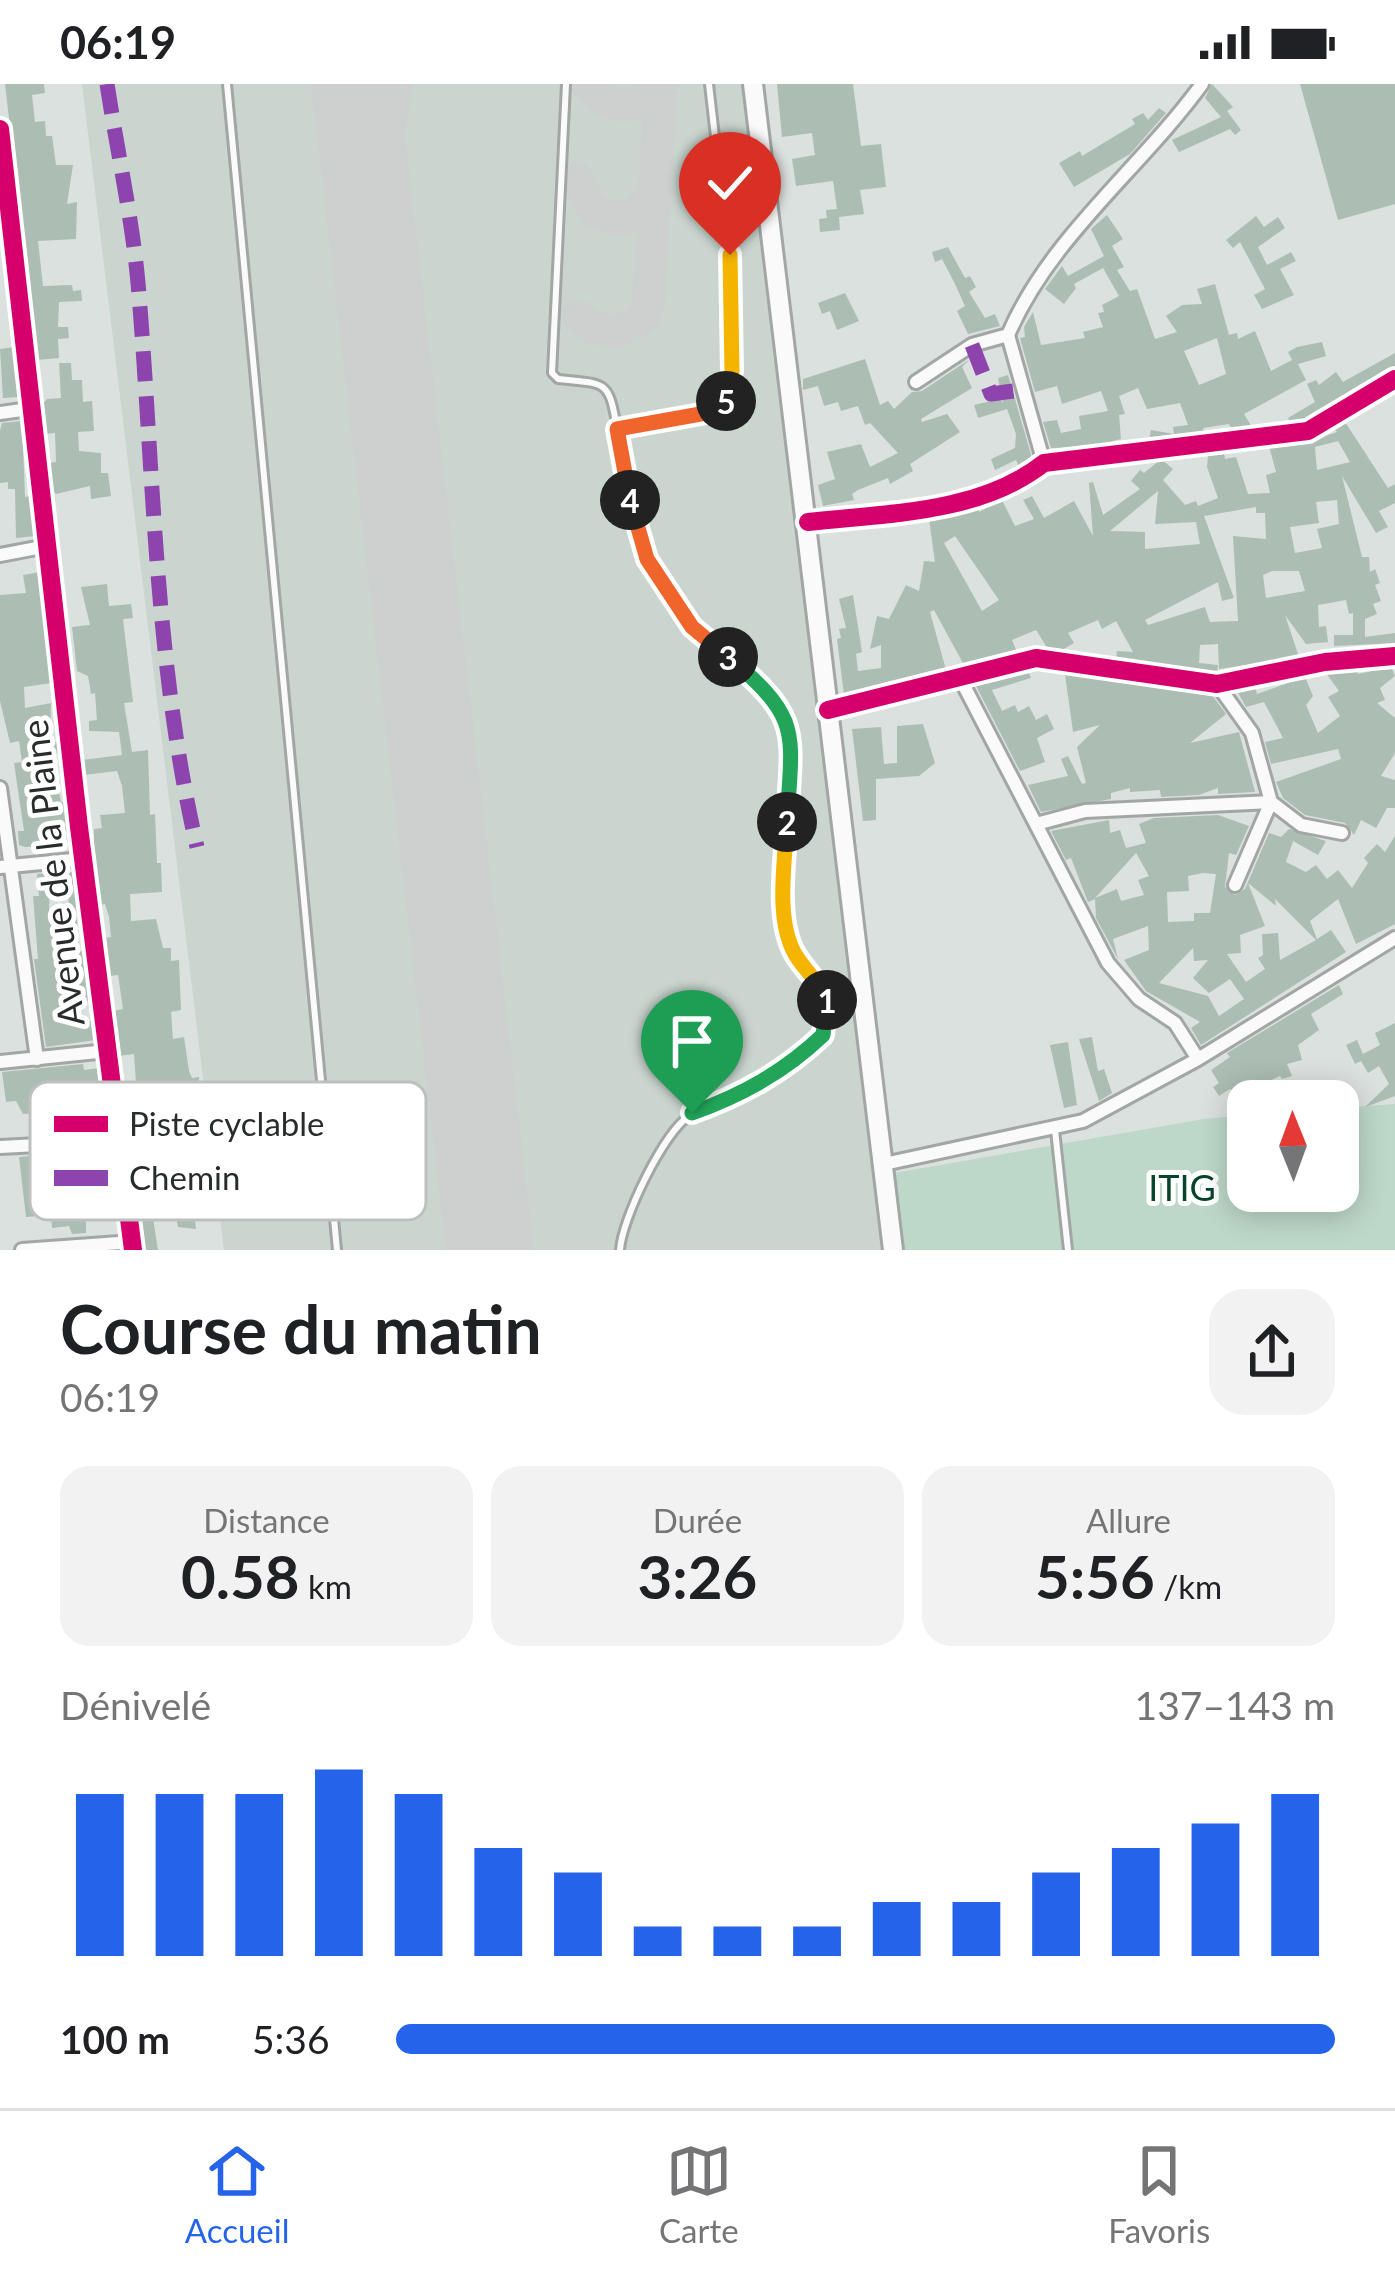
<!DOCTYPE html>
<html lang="fr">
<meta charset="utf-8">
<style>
:root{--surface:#fff;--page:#f2f2f2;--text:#202124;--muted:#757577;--line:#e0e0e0;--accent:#2563eb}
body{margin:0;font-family:Lato,sans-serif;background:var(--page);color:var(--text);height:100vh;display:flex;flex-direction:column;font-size:45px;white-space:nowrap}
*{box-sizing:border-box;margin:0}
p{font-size:39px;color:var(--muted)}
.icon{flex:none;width:66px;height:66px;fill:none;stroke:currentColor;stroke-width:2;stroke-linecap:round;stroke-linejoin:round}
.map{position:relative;height:1166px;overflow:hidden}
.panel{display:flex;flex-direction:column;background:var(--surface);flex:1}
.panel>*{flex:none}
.needle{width:78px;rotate:359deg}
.tools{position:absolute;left:1227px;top:996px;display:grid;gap:24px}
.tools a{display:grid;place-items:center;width:132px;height:132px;border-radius:24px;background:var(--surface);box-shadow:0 6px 30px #0003;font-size:60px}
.pin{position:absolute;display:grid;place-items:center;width:102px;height:102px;color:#fff;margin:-123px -51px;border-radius:50% 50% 50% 0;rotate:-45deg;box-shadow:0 0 12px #0007}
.pin .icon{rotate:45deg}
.km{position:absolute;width:60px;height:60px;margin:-30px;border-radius:50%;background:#222;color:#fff;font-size:33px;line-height:60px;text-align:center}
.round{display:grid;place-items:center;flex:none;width:126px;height:126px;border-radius:36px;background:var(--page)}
.summary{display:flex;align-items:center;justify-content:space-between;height:204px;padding:0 60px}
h1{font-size:66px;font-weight:700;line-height:90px}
.figures{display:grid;grid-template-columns:repeat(3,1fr);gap:18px;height:204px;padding:12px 60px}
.figures div{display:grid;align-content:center;border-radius:30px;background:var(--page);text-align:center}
.figures b{font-size:60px;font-weight:700}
.figures small{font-size:33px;font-weight:400}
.figures p{font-size:33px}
.chart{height:336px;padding:24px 60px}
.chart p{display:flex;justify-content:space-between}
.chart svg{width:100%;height:216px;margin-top:12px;stroke:var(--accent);stroke-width:6}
ul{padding:0 60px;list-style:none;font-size:39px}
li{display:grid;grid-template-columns:192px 144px 1fr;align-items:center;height:90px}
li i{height:30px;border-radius:15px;background:var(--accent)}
.status{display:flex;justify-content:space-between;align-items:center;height:84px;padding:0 60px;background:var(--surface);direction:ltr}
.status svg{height:33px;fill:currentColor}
.menu{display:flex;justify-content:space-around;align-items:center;height:168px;border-top:3px solid var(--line);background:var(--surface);font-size:33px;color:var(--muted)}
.menu a{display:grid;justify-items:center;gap:6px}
.menu .on{color:var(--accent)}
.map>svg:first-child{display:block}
.built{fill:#c9d5ce}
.green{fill:#bdd8c9}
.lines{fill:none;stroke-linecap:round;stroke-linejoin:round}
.taxiway{stroke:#cdd0ce;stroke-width:33}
.runway{stroke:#cdd0ce;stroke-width:87}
.building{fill:#acbdb4;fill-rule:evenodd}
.service-casing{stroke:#a2a6a4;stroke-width:12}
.minor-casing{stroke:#a2a6a4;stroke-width:18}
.trunk-casing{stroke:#a2a6a4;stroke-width:24}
.service{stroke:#fafafa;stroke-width:6}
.minor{stroke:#fafafa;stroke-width:12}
.trunk{stroke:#fafafa;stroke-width:18}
.quiet{stroke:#8e44ad;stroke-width:15;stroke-dasharray:30 15;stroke-linecap:butt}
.cycleway-casing{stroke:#fff;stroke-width:26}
.cycleway{stroke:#d6006c;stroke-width:18}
.split-1-casing{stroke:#fff;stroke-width:24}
.split-2-casing{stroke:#fff;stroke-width:24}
.split-3-casing{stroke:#fff;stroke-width:24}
.split-4-casing{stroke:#fff;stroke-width:24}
.split-5-casing{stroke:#fff;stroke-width:24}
.split-6-casing{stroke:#fff;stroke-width:24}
.split-1{stroke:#22a559;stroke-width:15}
.split-2{stroke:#f5b400;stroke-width:15}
.split-3{stroke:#22a559;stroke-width:15}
.split-4{stroke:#f0652b;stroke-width:15}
.split-5{stroke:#f0652b;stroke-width:15}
.split-6{stroke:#f5b400;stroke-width:15}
.labels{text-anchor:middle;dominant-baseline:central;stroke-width:10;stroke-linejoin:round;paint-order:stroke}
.street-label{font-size:36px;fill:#282c2a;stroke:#fff}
.park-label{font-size:36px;fill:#07442c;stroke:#fff}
.key{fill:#fff;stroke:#bec0bf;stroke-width:3}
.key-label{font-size:33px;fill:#282c2a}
</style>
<div class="status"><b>06:19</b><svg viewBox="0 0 49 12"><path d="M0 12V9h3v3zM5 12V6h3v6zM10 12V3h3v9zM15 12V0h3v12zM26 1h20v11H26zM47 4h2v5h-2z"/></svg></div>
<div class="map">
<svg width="1395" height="1166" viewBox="0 0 1395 1166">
<rect width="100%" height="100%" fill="#dbe1de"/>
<path class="built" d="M82,0H745L881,1166H224Z"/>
<path class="green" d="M1395,1020V1166H903L894,1089L1204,1035L1248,1031V1107H1338V1024Z"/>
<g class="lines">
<path class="taxiway" d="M588,0C607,28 639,28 658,0
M576,94L595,128L622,136L646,120L656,97
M371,140L397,0
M578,232L588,242L615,249L643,234L649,215L661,0"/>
<path class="runway" d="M355,0L490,1166"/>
</g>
<path class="building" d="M5,0H44L45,9L32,11L35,38L45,37L46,52H52L56,81H73L67,120L77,118L76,155L38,157L43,202L72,201L73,207L81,206L82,217L59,218L58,243H68L69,254L58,255L59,274L37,276Z
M777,0H853L861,62L881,60L886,103L860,106L864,130L839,133L840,146L820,148L819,135L827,134L826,126L837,125L833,97L796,102L792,75L815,71L812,49L782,53Z
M1212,0L1233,23L1227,27L1241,46L1235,51L1230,45L1179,68L1172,56L1221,33L1205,14Z
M1300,0H1395V120L1338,136Z
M1159,24L1166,29L1130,70L1074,103L1059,79L1080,67L1082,72L1135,40L1132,35L1143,29L1148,36Z
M1107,131L1123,155L1112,162L1124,183L1117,186L1130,207L1137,205L1155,255L1177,248L1166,232L1182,221L1202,220L1197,205L1215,200L1229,251L1237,249L1238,255L1255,247L1271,287L1292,276L1288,268L1297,263L1322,258L1326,272L1298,280L1306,296L1244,330L1252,343L1232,346L1229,340L1203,344L1204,349L1149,356L1151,346L1174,350L1173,343L1188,341L1180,319L1147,325L1138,304L1119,312L1125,330L1119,331L1121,355L1091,363L1051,364L1043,338L1057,336L1061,349L1081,345L1079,332L1108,327L1101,307L1062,320L1057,302L1035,308L1020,254L1025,253L1024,243L1033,228L1041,261L1085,254L1083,248L1103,243L1098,229L1104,228L1102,221L1119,212L1103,184L1074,200L1076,204L1064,220L1045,205L1062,182L1068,192L1104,172L1091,145ZM1217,254L1226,290L1199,301L1184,267Z
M1256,132L1264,143L1278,133L1285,144L1258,163L1267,181L1291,168L1296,177L1280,185L1294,211L1262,225L1254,211L1265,205L1240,158L1233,164L1226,156Z
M948,163L965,194L970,192L976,203L969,208L985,234L995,230L1000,242L968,250L957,227L965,222L955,200L942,175L935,178L932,168Z
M845,209L859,237L837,246L830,227L822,230L818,219Z
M14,263L20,313L3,314L0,265Z
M1395,269V285L1305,337L1290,339L1288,334L1315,318L1307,300L1316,296L1319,301L1336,288L1343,298Z
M865,275L880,321L888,317L894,325L912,308L922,307L970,275L962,283L972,304L921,335L922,338L947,330L960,348L910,380L913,387L890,400L888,394L858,406L852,410L854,416L823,422L818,401L835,395L827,368L861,360L870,383L898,369L870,339L865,341L858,322L841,327L838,318L824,322L818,302L803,306V295Z
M59,279H71L72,296H82L83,318L92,317L94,347L78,348L79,367L101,369V389H108L111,412L91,415L90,402L56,410L51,405L48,379L56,378L55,349L45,350L43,320L47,315L61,314Z
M1008,291L1032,374L1019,383L1016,376L995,386L991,375L1015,364L1016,350L1007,325L978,334L974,321L1000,315L1003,319L998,294Z
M22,337L25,413L31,412L35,452L16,454L15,405H8V398L0,399V347L2,339Z
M1345,338L1388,404L1395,400V419L1379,427L1388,443L1376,449L1342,392L1362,473H1369L1370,488L1375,485L1380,499L1375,501L1381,517L1373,520L1377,530L1365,535V553L1395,549V559L1334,562V551H1353V529L1349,530L1346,516L1318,521L1319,543L1326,542L1328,558L1306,560L1285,531L1299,573L1219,585L1218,560L1200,561L1199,579L1218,581L1217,589L1116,575L1117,567L1133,568L1116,537L1102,545L1098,536L1068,549L1074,559L1060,567L1048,565L1036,546L1012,556L1017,568L964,581L934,526L930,528L946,586L844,611L837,555L841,554L839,545L846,544L839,515L853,511L862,568L856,570L858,587L881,584V561L870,565L877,532L889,535L906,501L919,507L924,477L935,478L929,435L978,423L979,428L1002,416L1015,442L1034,435L1023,416L1032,412L1044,434L1074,417L1093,452L1089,399L1093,398L1103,431L1140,405L1131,397L1140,386L1144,389L1161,375L1173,385L1163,396L1185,421L1196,417L1198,422L1218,414L1207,383L1208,372L1224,369L1225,375L1236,373L1248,410L1270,409L1266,391L1276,388L1269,362L1310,357L1337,348L1334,344ZM1338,357L1350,378L1317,386L1315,363ZM1158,407L1155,440L1196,438L1200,460L1145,465V448L1110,447ZM1337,416L1339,440L1317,445L1322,464L1295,469L1290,443L1319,439L1316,418ZM1256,423V429H1265L1266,455L1233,452L1238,537L1210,538L1205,523L1148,541L1145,536L1218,498L1222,517L1234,514L1204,432ZM955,452L999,516L982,527L944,459ZM1272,487H1299L1305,507L1266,514L1263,491Z
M40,488L52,599L24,603L25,624L51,619L50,659L59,657L60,669L54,671L57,699L61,718H66L69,748H52L51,762L25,763L19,761L18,747H24L14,679L22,678L19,657L10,659L0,617V511L26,509L23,491Z
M107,500L109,522L131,520L133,534L123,535L133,618L124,619L132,668L148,666L150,731L155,730L157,779H161L162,808L130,810L131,837L156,835L163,864H171V877L179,876L181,926L171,928L173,955L184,953L189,987L192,994L199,993V1047L190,1042L129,1046L127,1039L122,1000L136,999L134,970L119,972L113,927L123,925L118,891L109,892L104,854L111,853L109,833L105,820L99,821L94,778V745L102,744L100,731L125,729L122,702L117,687L84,691L82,676L122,671L119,648L89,647V637L97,636L95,609L91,610L88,592L77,587L72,543L90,541L81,503Z
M1391,583L1395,592L1380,604L1385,616L1377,619L1395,634V669L1381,692L1395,696V724H1387L1376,744L1361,736L1354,751L1345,739L1305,731L1283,714L1276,698L1341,675L1338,665L1271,680L1265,658L1283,654L1264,618L1246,623L1237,607L1255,603L1257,610L1305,593L1313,612L1306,621L1318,649L1340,632L1328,613L1339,607L1326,589L1356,586L1358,590Z
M1028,587L1031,594L992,606L1002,627L1015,621L1018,628L1029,622L1036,636L1047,630L1054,645L1037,654L1045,678L1020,687L975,600Z
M1065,590L1212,611L1226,630L1190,659L1239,648L1255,708L1218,710V704L1199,711L1161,713L1160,706L1130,708V704L1111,709V715L1041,728L1028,701L1068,692L1061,675L1068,672L1082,700L1086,699L1077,663L1100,641L1073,648Z
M923,640L935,679L919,692L876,695V736L863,737L852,645L881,643L884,680L897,679V642Z
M1218,731L1249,742L1236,771L1229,769L1225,803L1235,811L1245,805L1269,749L1281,753L1289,745L1326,757L1318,771L1293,757L1286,778L1306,788L1316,781L1327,795L1338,786L1352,804L1368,779L1364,774L1377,760L1385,768L1395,752V840L1356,860L1338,815L1310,837L1317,855L1331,846L1346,868L1201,961L1191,944L1200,938L1146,907L1124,876L1149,866L1148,842L1113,855L1118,875L1096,834L1095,815L1088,818L1071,774L1066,776L1051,747L1109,736L1110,749L1120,746L1126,764L1146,759L1139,740L1154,734ZM1136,769L1149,792L1138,796L1144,811L1121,817L1117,805L1095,814ZM1203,789L1216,790L1210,829H1194V837L1168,838L1167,808L1189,807L1188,792ZM1248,799L1276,822L1275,815L1316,856L1280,876L1278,849L1262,850L1263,871L1258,874L1265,885L1246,898L1227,870L1241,869L1240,851L1265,842ZM1193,864L1194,877L1208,876L1193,894L1209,909L1230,895L1244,915L1219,932L1208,912L1159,899Z
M67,788H74L79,867H84L87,892L88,917H79L80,938L93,937L96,956L46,963L34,875H38L33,812H39L37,790L50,789L49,826L69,825Z
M1339,901L1343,910L1311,930L1319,946L1298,961L1302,976L1287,980L1292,992L1282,995L1280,992L1259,1002L1262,1006L1246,1018L1230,1005L1219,1012L1213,1003L1219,999L1211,986L1230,973L1227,969Z
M1395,939V1012L1365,1023L1389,1000L1379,982L1368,989L1361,977L1355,980L1346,961L1357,956L1363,970L1380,961L1375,949Z
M1092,953L1098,987L1104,985L1112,1009L1099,1017L1079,955Z
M1068,958L1077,1021L1064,1024L1050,961Z
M83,980L84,986L99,984L107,1047L91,1048V1041L61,1045L60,1036L40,1039L39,1029L23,1030L16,1017L6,1018L2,988Z
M200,1058L203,1084L196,1085L202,1109L192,1112L196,1145L178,1143L176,1132L153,1134L158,1166H143L133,1080L158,1078L171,1065Z
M108,1068L115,1124L86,1130V1149L72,1150L69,1142L52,1144L51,1131L26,1133L19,1073L31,1072L32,1085H26L50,1083V1072Z"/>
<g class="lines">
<g class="service-casing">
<path id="service" d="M227,0L337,1166
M566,0L552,289L558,295C606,300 609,295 617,345
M709,0L722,114
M1055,1046L1068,1166
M620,1166C622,1135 663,1049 690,1031C707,1020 730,1017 748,1007C770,996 817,968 825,945C840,901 795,887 788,849C779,799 787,745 789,695C790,678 795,656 789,641C770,597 727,576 694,545C639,493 629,415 617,345L723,326L732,287L729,153"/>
</g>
<g class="minor-casing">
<path id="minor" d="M0,45L79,743L133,1166
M916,298L972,261L1008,251
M0,329L29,325
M1044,379L1008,251C1050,153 1140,85 1202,0
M808,438C887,429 979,430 1044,379L1308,347L1395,295
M0,471L47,462
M961,596L1108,879L1139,915L1175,939L1198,975
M1217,600L1252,649L1271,718L1235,801
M828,626L1036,574L1217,600L1325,578L1395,572
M0,704L37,975
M1036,740L1085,727L1271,718L1301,741L1342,749
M0,783L83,775
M0,978L107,967
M0,1063L191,1053
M884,1080L1083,1037L1198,975L1395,854
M22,1166L133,1158"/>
</g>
<g class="trunk-casing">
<path id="trunk" d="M753,0L893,1166"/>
</g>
<use href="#service" class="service"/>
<use href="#minor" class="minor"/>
<use href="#trunk" class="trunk"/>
<path class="quiet" d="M107,0C117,66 132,133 138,199C154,386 154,579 197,763
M972,261L991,310L1021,306"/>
<g class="cycleway-casing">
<path id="cycleway" d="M0,45L79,743L133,1166
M808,438C887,429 979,430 1044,379L1308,347L1395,295
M828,626L1036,574L1217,600L1325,578L1395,572"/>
</g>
<use href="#cycleway" class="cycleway"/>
</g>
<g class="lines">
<g class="split-1-casing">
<path id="split-1" d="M692,1029C742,1011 784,988 823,951L827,916"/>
</g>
<g class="split-2-casing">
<path id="split-2" d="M787,738C785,777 775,835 795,870C805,887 819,897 827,916"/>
</g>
<g class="split-3-casing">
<path id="split-3" d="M728,573C803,635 792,648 787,738"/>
</g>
<g class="split-4-casing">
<path id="split-4" d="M630,416L647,475L692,543L728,573"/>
</g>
<g class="split-5-casing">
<path id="split-5" d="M630,416L617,345L723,326L726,317"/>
</g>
<g class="split-6-casing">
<path id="split-6" d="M726,317L732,287L730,171"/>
</g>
<use href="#split-1" class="split-1"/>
<use href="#split-2" class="split-2"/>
<use href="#split-3" class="split-3"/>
<use href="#split-4" class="split-4"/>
<use href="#split-5" class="split-5"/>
<use href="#split-6" class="split-6"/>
</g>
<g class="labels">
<g class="street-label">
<text transform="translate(52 789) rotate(-97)">Avenue de la Plaine</text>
</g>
<g class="park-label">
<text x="1182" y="1103">ITIG</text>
</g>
</g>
<rect x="30" y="998" width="396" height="138" rx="18" class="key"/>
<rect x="54" y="1032" width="54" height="16" fill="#d6006c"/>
<rect x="54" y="1086" width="54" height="16" fill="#8e44ad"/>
<g class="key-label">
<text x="129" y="1052">Piste cyclable</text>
<text x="129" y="1106">Chemin</text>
</g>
</svg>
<div class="tools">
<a><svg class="needle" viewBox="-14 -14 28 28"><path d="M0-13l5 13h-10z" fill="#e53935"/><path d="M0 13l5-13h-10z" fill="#757577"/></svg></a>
</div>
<div class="pin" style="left:692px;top:1029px;background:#1e9e55"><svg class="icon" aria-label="arrive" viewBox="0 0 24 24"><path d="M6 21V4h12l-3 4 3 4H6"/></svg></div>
<div class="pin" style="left:730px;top:171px;background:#d93025"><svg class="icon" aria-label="check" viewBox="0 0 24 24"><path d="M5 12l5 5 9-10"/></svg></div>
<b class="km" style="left:827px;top:916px">1</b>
<b class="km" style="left:787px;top:738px">2</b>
<b class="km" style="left:728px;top:573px">3</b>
<b class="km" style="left:630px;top:416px">4</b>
<b class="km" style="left:726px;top:317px">5</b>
</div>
<section class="panel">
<div class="summary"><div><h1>Course du matin</h1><p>06:19</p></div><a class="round"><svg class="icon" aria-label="share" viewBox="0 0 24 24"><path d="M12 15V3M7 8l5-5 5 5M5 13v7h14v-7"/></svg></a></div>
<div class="figures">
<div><p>Distance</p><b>0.58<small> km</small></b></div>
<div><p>Durée</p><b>3:26</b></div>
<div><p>Allure</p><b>5:56<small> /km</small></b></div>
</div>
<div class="chart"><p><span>Dénivelé</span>137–143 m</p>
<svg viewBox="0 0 160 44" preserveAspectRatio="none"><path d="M5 44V11M15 44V11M25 44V11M35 44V6M45 44V11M55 44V22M65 44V27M75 44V38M85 44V38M95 44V38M105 44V33M115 44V33M125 44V27M135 44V22M145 44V17M155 44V11"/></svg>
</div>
<ul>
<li><b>100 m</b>5:36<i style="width:100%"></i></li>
</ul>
</section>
<nav class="menu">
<a class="on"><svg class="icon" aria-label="home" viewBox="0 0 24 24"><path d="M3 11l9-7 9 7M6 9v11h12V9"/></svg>Accueil</a>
<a><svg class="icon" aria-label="map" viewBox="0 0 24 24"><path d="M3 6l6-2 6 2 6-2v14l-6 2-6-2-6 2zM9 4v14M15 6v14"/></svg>Carte</a>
<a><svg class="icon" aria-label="saved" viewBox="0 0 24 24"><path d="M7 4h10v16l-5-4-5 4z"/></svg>Favoris</a>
</nav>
